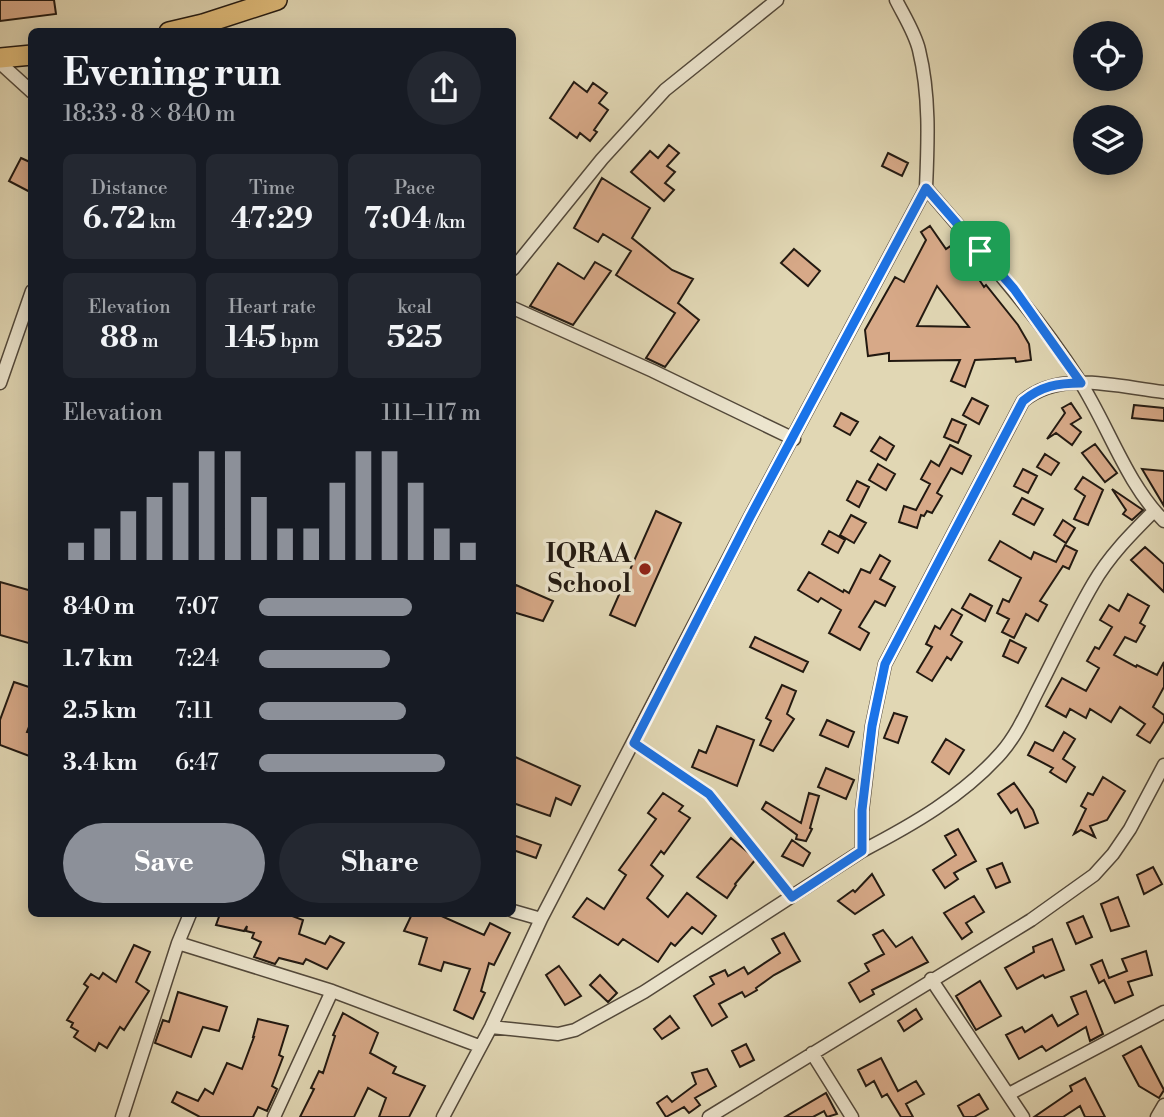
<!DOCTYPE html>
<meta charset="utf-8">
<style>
:root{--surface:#171b24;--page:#242831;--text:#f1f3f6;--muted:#9ea1a6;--accent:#8c9099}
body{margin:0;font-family:"Libre Bodoni",serif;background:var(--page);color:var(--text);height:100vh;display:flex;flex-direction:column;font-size:26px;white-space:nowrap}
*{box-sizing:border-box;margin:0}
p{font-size:23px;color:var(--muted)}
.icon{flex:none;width:38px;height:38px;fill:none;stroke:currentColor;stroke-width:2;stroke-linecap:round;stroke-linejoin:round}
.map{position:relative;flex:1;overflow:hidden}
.sheet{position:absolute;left:28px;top:28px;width:488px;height:889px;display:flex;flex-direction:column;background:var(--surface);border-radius:10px;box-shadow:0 4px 18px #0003}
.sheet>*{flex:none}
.fabs{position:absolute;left:1073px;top:21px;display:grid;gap:14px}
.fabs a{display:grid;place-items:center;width:70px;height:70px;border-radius:50%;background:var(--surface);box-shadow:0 4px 18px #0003;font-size:35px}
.pin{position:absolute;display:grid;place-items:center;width:60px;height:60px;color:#fff;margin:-30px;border-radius:14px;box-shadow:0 4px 10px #0006}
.round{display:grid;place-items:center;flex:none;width:74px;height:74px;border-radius:37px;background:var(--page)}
.overview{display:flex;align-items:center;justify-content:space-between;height:119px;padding:0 35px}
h1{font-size:38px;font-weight:700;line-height:52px}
.metrics{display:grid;grid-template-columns:repeat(3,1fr);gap:10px;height:119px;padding:7px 35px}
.metrics div{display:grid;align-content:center;border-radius:10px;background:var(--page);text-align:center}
.metrics b{font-size:30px;font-weight:700}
.metrics small{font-size:19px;font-weight:400}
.metrics p{font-size:19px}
.chart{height:196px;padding:14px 35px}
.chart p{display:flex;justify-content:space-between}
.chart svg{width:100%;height:126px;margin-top:7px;stroke:var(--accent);stroke-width:6}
.cta{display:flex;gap:14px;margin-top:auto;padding:14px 35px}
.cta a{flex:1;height:80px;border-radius:42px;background:var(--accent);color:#fff;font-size:28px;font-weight:700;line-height:80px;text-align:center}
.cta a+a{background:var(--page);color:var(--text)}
ul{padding:0 35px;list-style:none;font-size:23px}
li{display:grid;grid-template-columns:112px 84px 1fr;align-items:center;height:52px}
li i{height:18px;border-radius:9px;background:var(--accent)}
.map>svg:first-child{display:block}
.building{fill:#d7a988;stroke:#221911;stroke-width:2;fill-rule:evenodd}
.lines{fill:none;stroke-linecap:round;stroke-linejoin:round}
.minor-casing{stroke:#52483a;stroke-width:15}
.trunk-casing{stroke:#221911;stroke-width:22}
.path{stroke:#221911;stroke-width:2.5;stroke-dasharray:5 3.5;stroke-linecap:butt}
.minor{stroke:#ece5ce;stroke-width:12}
.trunk{stroke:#e0bc7a;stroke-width:19}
.route-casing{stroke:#fff;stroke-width:14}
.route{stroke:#1a73e8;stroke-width:9}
.poi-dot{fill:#8f2418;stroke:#ece5ce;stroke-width:2.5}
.labels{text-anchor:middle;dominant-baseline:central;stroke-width:7;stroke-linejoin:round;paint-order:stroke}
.poi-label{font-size:26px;font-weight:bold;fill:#221911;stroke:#ece5ce;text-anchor:end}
</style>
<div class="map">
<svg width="1164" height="1117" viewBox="0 0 1164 1117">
<rect width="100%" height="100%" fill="#e1d7b4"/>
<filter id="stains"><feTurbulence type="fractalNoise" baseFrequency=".00286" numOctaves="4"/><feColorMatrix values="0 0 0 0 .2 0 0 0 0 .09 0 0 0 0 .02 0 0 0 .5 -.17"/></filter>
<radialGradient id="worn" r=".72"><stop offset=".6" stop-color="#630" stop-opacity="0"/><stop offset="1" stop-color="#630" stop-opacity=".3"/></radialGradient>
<path class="building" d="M0,0H54L56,14L0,21Z
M574,82L587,92L593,83L607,93L599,103L608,110L594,130L597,132L590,141L580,133L577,138L550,118Z
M669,145L679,153L667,166L675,172L665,183L674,190L664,201L631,172L650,151L658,158Z
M888,153L908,163L902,176L882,166Z
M21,158L32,163V193L9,181Z
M602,178L650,208L632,238L672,270L693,279L678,303L699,320L665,367L646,358L675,313L616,275L631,251L603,234L598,242L574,228Z
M930,226L946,249L955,243L984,287L986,285L1018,325L1029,344L1031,360L1016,362L1015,358L975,360L965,387L951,381L960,360L889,361V353L868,356L865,330L895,277L904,282L926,240L921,232ZM937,286L969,327L917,326Z
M794,249L820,271L808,286L781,263Z
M595,262L611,271L573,325L530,306L558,263L584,279Z
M972,398L988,406L979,424L963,415Z
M1071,403L1081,418L1071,424L1081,432L1072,445L1056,433L1047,439L1065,413L1062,408Z
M1134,405L1164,408V421L1132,418Z
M841,413L858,422L850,435L834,426Z
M952,419L966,425L958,443L944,437Z
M880,437L894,446L886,460L871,451Z
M1095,444L1117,473L1105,482L1082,453Z
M950,445L971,456L962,474L951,468L937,493L942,496L932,513L927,511L924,516L921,515L917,528L899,522L904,506L916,510L930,484L921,479L931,461L939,466Z
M1045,454L1059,463L1051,475L1037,467Z
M878,464L895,474L886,490L869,480Z
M1023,469L1037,476L1028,493L1014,486Z
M1142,469L1164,471V506Z
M1083,477L1103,490L1088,525L1074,519L1085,496L1075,489Z
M857,481L869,487L859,507L847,500Z
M1112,489L1143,510L1132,520L1123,514L1126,510Z
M1022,498L1043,509L1034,525L1013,514Z
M656,511L681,523L635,626L610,615Z
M851,515L866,523L854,543L840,535Z
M1063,520L1075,528L1066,543L1054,535Z
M829,531L845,540L838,553L822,544Z
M1000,541L1031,559L1034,552L1056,562L1065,545L1077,551L1069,569L1063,566L1040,601L1047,605L1038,621L1026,614L1014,638L1002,632L1009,619L997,613L1003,599L1009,602L1021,578L989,560Z
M1145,547L1164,564V592L1131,560Z
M880,555L890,561L880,579L895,587L885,606L875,601L859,627L869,633L860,650L829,633L841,610L821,598L818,602L798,590L809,572L843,592L844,590L849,593L861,569L870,573Z
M0,582L32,591V644L0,635Z
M516,585L553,601L543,621L513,612V592Z
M970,594L992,606L985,621L962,608Z
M1128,594L1149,606L1140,623L1145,626L1136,642L1125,637L1114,655L1136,667L1137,665L1157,675L1164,662V687L1153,707L1164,715V721L1150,743L1137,735L1145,724L1120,707L1111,722L1090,709L1086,718L1070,709L1066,717L1046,706L1062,678L1086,691L1099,668L1087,661L1095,647L1099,649L1112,627L1100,620L1109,605L1119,611Z
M952,609L962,615L951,635L962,642L951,660L947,657L932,681L917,672L932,647L926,644L935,626L940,629Z
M755,637L808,662L803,672L750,647Z
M1010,640L1026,648L1018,663L1003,656Z
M14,682L32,688V719L27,732L32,733V757L0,745V720Z
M782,685L796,691L787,714L794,719L773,751L760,745L771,721L766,718Z
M894,713L907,717L898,743L884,738Z
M827,720L854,732L848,747L820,735Z
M717,726L754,740L737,786L692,767L699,750L706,753Z
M1064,732L1075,739L1063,759L1075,767L1066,782L1050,772L1053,768L1028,755L1035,742L1053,751Z
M946,739L964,750L949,774L932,762Z
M513,756L580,786L571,805L556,798L550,816L513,803Z
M826,768L854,780L846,799L818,787Z
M1103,777L1125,791L1107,820L1090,826L1095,837L1081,830L1074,834L1086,809L1081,806L1088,793L1093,795Z
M1014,783L1033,810L1038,823L1025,828L1017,809L1011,813L998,794Z
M663,793L683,806L679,811L690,818L664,854L661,851L651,865L663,876L647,898L668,917L687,893L716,916L702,934L692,927L675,946L671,943L658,962L623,939L618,945L573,917L587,898L604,909L626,875L619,870L656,819L648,813Z
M809,793L819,796L810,828L812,829L806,841L796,839L797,835L762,809L766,802L801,823Z
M958,829L976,861L954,873L958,879L945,888L933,870L956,855L945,836Z
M513,835L541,845L536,858L513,850Z
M731,838L756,859L735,884L736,885L727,898L697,877Z
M792,840L810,853L803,866L782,856Z
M1002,863L1010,882L996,888L987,869Z
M1153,867L1162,884L1144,894L1137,875Z
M872,874L884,895L855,914L838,901L853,890L855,892Z
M974,896L984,912L966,923L972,932L962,939L944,913Z
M1118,897L1129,926L1111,931L1101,904Z
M220,914H287L303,920L299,934L325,944L330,936L344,943L327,969L306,959L303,964L279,958L275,964L254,957L261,942L252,938L254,933L246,931L247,926L244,931L216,925Z
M412,914H437L484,935L490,923L510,933L494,965L489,963L481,991L485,993L473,1019L454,1010L470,969L444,962L441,971L419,964L427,938L404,931Z
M1083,916L1092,937L1076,944L1067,923Z
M883,930L896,947L912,937L928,962L872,990L874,994L860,1002L849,983L869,971L865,964L884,954L873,935Z
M784,933L800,961L774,975L756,988L757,990L745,997L742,992L719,1004L727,1017L712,1026L694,996L714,984L710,977L725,970L728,976L744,967L748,974L780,953L772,939Z
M1052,939L1064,970L1045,978L1043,975L1017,989L1005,968L1034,952L1033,947Z
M134,945L150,952L136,982L149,991L124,1030L120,1027L107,1048L99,1043L95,1051L74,1037L78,1031L71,1027L73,1023L67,1020L88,987L84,984L91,974L99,979L103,973L116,982Z
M1146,951L1152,975L1128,982L1133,995L1115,1003L1104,980L1099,983L1091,965L1102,960L1109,978L1127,971L1122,959Z
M559,966L581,996L565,1005L546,975Z
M600,975L617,993L608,1002L590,985Z
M980,981L1001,1016L976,1030L956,996Z
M1086,991L1103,1034L1090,1041L1086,1027L1046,1051L1042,1046L1019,1059L1006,1035L1022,1027L1025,1032L1052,1015L1058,1026L1078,1014L1071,997Z
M178,992L227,1007L219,1031L203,1027L191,1057L155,1043L163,1020L169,1022Z
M916,1009L922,1019L904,1031L898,1021Z
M343,1013L378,1033L370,1053L396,1067L393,1073L425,1086L409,1117H379L386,1098L368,1088L354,1117H300L314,1089L311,1088L319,1071L323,1073L335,1036L333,1035Z
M670,1016L679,1028L662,1039L654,1029Z
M258,1019L288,1026L279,1055L283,1057L272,1086L277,1089L267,1111L258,1107L253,1117H200L172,1102L177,1092L198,1101L205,1089L213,1094L227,1063L242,1069L254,1037H253Z
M746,1044L754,1060L740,1067L732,1051Z
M1141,1046L1164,1090L1159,1098L1139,1086L1123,1056Z
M881,1058L898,1091L916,1081L924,1094L906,1104L913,1117H901L887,1094L882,1097L874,1081L866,1086L858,1070Z
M707,1069L716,1086L695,1098L700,1105L689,1113L684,1107L666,1117L657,1103L667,1096L672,1102L696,1084L692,1073Z
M1085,1078L1105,1117H1085L1080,1106L1063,1117H1034L1072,1091L1070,1086Z
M826,1093L837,1114L827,1117L824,1111L813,1117H785Z
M979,1094L988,1109L974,1117H964L958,1106Z"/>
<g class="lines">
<g class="minor-casing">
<path id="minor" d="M896,0C904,16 915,33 919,50C930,95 928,142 926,188C979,250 1034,310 1079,380C1108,425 1126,483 1164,521
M0,63L32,92
M513,269L602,159L665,90L777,0
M513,308L653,371L794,439
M0,383L32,291
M862,851V811L872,726L885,664L1023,401C1062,369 1118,387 1164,392
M513,911L541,919
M178,943L332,991L479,1046
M931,979L1023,1117
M491,1027L558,1034L575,1030L644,992L862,851C912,825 963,796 1001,753C1016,736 1026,714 1036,694C1055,657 1072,620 1093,584C1109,556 1131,534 1154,511
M812,1053L852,1117
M1009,1094L1164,1012
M122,1117L178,943L190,914
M274,1117L332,991
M443,1117L491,1027L541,919L750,517L926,188
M709,1117L1031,920L1094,875L1113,854L1130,829L1164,765
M1157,1117L1164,1105"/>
</g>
<g class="trunk-casing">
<path id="trunk" d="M169,32L203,24L277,0
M0,58L32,55"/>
</g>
<path class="path" d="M645,750L709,794L783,886"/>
<use href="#minor" class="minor"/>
<use href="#trunk" class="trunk"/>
</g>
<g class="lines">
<g class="route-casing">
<path id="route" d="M926,188L1014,289L1081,383C1058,383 1041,386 1023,401L885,664L872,726L862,810V851L792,897L709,794L634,743L750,517Z"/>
</g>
<use href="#route" class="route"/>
</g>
<circle class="poi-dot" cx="645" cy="569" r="7"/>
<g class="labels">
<g class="poi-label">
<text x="631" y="554">IQRAA<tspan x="631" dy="30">School</tspan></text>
</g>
</g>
<rect width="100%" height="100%" filter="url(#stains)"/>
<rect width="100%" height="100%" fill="url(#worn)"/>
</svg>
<div class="fabs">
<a><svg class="icon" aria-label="locate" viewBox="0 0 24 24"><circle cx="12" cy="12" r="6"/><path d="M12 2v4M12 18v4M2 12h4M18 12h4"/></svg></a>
<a><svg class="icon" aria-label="layers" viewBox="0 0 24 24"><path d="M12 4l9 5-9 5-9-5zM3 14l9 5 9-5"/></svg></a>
</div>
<div class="pin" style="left:980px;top:251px;background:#1e9e55"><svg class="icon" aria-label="arrive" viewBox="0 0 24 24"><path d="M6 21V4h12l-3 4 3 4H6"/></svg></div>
<section class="sheet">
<div class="overview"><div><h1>Evening run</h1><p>18:33 · 8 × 840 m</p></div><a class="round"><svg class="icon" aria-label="share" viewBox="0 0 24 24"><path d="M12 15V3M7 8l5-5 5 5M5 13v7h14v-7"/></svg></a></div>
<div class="metrics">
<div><p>Distance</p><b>6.72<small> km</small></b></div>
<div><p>Time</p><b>47:29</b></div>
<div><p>Pace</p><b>7:04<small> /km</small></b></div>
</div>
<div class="metrics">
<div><p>Elevation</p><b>88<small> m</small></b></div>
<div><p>Heart rate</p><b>145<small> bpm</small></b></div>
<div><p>kcal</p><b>525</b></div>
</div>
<div class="chart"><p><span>Elevation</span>111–117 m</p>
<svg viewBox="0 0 160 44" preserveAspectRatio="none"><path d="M5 44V38M15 44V33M25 44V27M35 44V22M45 44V17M55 44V6M65 44V6M75 44V22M85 44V33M95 44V33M105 44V17M115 44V6M125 44V6M135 44V17M145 44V33M155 44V38"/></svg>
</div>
<ul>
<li><b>840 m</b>7:07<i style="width:69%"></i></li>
<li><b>1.7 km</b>7:24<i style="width:59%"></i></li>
<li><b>2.5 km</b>7:11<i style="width:66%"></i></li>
<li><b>3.4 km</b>6:47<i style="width:84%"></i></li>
</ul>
<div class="cta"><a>Save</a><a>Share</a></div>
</section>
</div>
